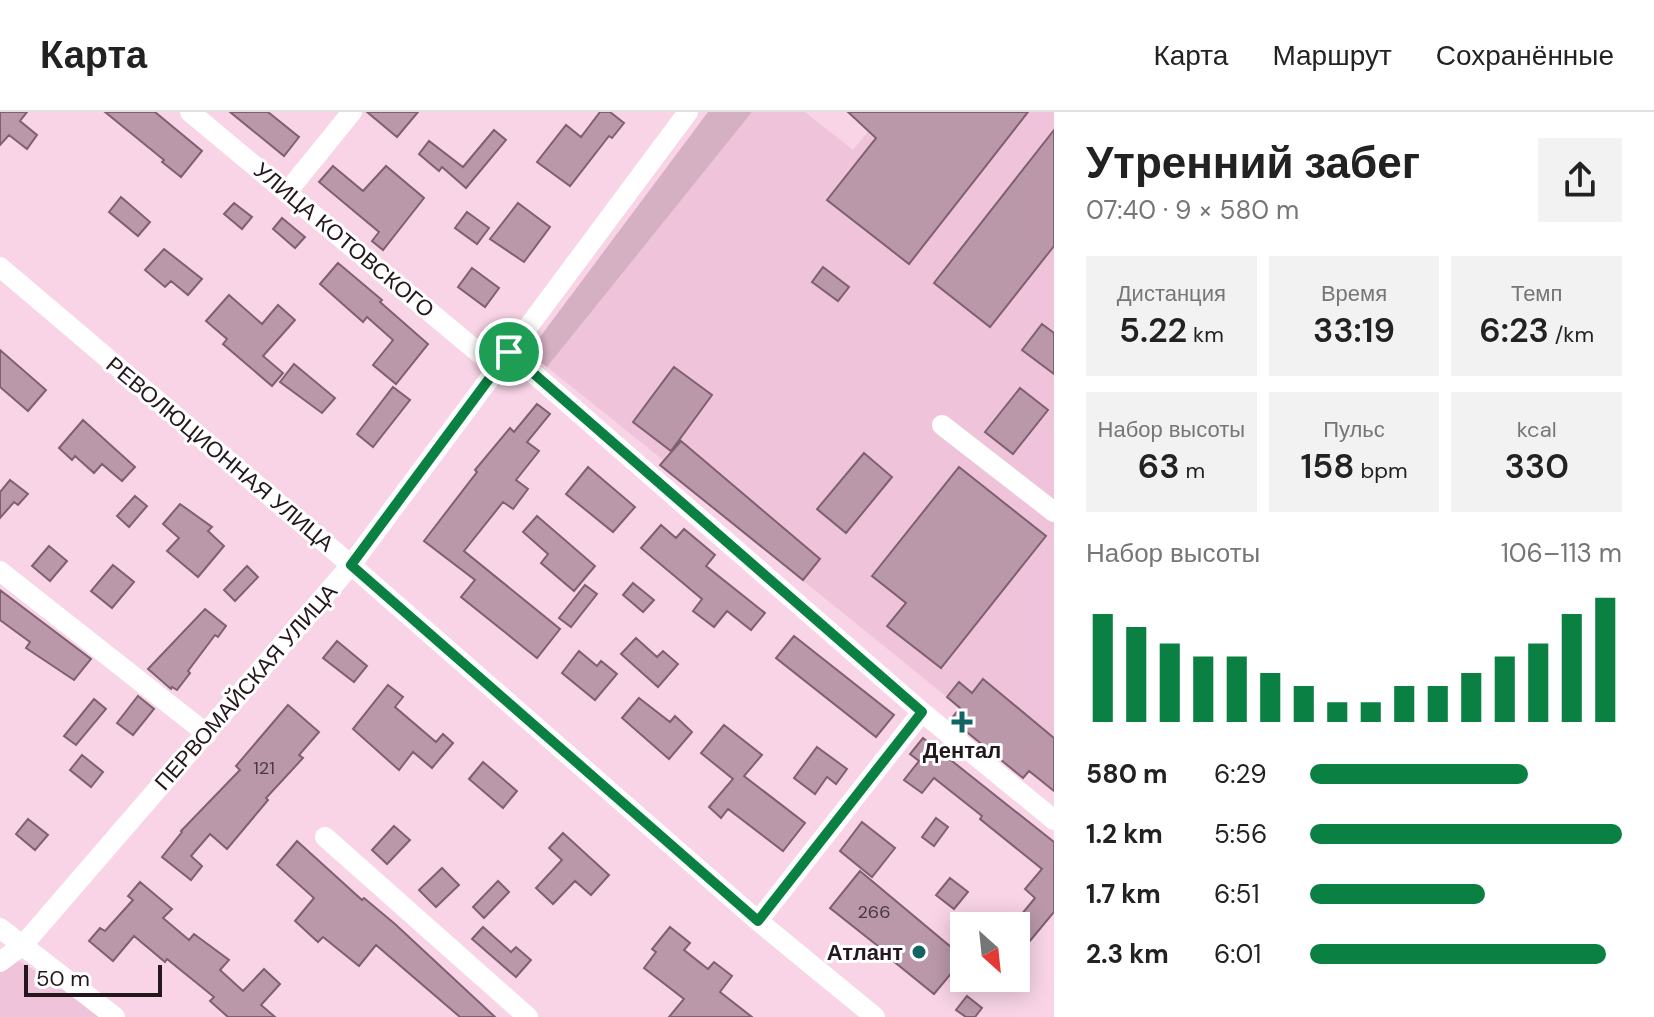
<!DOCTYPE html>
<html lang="ru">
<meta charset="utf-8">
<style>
:root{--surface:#fff;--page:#f2f2f2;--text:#222;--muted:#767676;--line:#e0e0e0;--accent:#0b8043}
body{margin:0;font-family:"DM Sans",sans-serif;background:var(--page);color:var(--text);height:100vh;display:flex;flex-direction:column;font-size:30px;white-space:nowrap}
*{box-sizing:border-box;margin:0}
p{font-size:26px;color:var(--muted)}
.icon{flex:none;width:44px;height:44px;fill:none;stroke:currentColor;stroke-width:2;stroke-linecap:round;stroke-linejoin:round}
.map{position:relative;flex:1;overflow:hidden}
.panel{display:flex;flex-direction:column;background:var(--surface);width:600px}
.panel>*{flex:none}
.needle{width:52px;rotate:153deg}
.tools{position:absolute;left:950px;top:800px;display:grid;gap:16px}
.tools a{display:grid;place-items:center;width:80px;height:80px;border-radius:0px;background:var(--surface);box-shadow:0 4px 20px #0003;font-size:40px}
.scale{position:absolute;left:24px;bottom:20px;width:138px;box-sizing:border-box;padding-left:8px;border:4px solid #24181e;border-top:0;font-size:22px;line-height:28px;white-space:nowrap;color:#24181e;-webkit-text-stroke:6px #fff;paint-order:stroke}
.pin{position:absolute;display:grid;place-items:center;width:68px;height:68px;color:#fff;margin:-34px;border:4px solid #fff;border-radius:50%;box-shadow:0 2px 8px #0007}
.round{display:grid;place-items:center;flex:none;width:84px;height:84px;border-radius:0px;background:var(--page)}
.head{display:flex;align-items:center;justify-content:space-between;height:136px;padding:0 32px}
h1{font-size:44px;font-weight:600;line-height:60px}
.metrics{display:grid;grid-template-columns:repeat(3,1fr);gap:12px;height:136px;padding:8px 32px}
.metrics div{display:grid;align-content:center;border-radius:0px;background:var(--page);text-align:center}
.metrics b{font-size:34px;font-weight:600}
.metrics small{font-size:22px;font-weight:400}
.metrics p{font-size:22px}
.chart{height:224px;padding:16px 32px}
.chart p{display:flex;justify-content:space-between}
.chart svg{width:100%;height:144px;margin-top:8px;stroke:var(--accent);stroke-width:6}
ul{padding:0 32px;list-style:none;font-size:26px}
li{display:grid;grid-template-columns:128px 96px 1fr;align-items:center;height:60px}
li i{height:20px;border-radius:10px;background:var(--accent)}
header{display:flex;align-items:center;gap:48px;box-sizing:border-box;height:112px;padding:0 40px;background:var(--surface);border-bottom:2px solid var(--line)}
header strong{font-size:38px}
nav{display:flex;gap:44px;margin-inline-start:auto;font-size:28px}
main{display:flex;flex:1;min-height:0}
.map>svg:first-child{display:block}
.built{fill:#efc4da}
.green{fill:#d4b0c2}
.building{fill:#ba98a9;stroke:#7f6070;stroke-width:2}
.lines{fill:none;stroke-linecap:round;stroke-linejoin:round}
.minor{stroke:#fff;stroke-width:20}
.route-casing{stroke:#fff;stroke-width:16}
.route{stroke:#0b8043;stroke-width:10}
.poi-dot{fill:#126364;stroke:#fff;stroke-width:3}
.labels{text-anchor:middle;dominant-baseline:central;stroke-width:6;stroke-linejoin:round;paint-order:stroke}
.number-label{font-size:18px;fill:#4a3841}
.street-label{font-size:22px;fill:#24181e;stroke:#fff}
.poi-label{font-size:22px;font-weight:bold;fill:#24181e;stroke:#fff}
</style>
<header>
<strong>Карта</strong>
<nav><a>Карта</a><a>Маршрут</a><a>Сохранённые</a></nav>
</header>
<main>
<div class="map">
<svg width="1054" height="905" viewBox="0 0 1054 905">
<rect width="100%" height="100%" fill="#f8d4e6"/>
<path class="built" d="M752,0H805L853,38L884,0H1054V626L983,567L972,581L959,571L947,585L660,353L663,348L547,255Z
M0,837L53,870L99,905H0Z"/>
<path class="green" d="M708,0H752L547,255L528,241Z"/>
<path class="building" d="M0,0H27L20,9L37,23L27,37L9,23L0,33Z
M105,0H155L202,39L181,65L162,50L164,48Z
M230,0H268L299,25L284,44Z
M367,0H418L397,25Z
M600,0H610L624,11L612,26L609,24L570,74L537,50L566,13L581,25Z
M848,0H1028L909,152L827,88L876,26Z
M494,18L506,28L466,76L442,55L439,59L419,42L429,29L463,55Z
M1054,18V134L990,215L934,171Z
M333,54L363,79L386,54L424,86L383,138L372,129L379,120L319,70Z
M121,85L150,110L138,124L109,100Z
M234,91L252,105L242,117L224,102Z
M518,91L550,115L524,150L490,127Z
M467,100L489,116L477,132L455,116Z
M282,106L305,125L295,136L273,117Z
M164,137L202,167L188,183L171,169L165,175L145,158Z
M338,151L382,188L380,190L428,232L396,272L373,253L393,228L367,205L363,210L320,172Z
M823,155L849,175L838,189L812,170Z
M472,156L499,176L485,195L458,175Z
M229,183L262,212L278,193L295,208L263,244L283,261L272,274L223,232L227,227L206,209Z
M1042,212L1054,221V262L1022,238Z
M0,238L46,278L28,299L0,275Z
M294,252L335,286L322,301L280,270Z
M674,255L712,283L671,339L633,310Z
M393,275L410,288L373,335L357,322Z
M1020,276L1048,298L1013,342L985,320Z
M537,292L550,302L527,330L539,339L516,368L528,377L513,397L503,390L464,439L560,517L537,546L461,485L475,468L424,429L477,360L475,358L510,316L514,320Z
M83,308L135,355L122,369L102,352L94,361L75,344L72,348L59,336Z
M681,329L820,447L803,468L660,353Z
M864,341L892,365L846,421L817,397Z
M588,355L635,395L613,420L566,382Z
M959,355L1046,424L941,556L887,514L906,491L872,464Z
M10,368L28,382L18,393L14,390L0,406V380Z
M135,384L147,394L129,415L117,404Z
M180,392L212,415L208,419L224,434L198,465L167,439L179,426L163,412Z
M537,404L595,454L574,479L541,451L548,442L523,420Z
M661,413L676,426L684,417L715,443L706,454L765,501L751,518L727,499L714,515L693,499L702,487L641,436Z
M49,434L67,449L50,469L32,454Z
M113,453L134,470L112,496L91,479Z
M247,454L258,465L235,489L224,478Z
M633,471L654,488L643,500L623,483Z
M585,473L597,482L571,515L559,506Z
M0,478L91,547L74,568L26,536L30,530L0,508Z
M205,497L226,514L218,525L215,523L188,559L190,561L177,578L172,575L171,577L148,557Z
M794,524L894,603L876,625L776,546Z
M636,526L657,545L663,539L678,552L658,575L621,542Z
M337,529L367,554L354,570L323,546Z
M579,539L597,554L601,549L617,562L595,588L562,561Z
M983,567L1054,626V679L1029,659L1023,666L951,607L960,596L947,585L959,570L972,581Z
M388,573L403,585L395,595L436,630L443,622L453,631L432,656L413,640L399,658L353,617Z
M138,584L154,597L133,623L117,611Z
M639,586L670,610L675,604L692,620L669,647L622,606Z
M94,587L106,597L76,633L64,624Z
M288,593L319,620L299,643L303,646L266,686L268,688L227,737L210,722L191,744L202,754L191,768L162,745L182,720L181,719L240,658L236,654Z
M724,613L762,643L744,664L805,711L783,739L728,697L721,706L709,695L733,667L701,641Z
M923,626L1054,730V800L1029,830L1016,820V814H1012L1035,786L1025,777L1042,757L980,707L982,704L934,666L922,681L904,668L919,649L910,642Z
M817,635L847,657L836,672L827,665L815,682L794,666Z
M82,643L103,660L91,675L70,658Z
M483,650L517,679L503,696L469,667Z
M936,706L948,715L934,734L922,725Z
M28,707L48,723L35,738L16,722Z
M862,710L895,736L872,765L840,739Z
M394,714L410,728L387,752L372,738Z
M563,721L609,763L591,783L575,769L553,792L536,776L562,748L549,736Z
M297,729L362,788L364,786L395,812L495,905H460L376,833L359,854L323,825L318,830L295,809L314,786L277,753Z
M442,756L459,773L436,795L419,778Z
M860,759L964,846L934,882L887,844L888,842L830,796Z
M950,766L968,780L954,797L936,783Z
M498,769L509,780L484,806L473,795Z
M140,770L172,797L163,806L189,828L194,822L229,848L220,858L243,879L264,857L280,872L261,893L275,905H228L210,889L214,885L167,847L165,850L134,824L113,849L89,829L100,816L105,819L133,788L128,784Z
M483,815L511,840L516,835L531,848L516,865L472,827Z
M670,815L690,831L684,838L708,857L714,850L732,864L720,880L752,905H669L684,887L644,856L656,840L652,837Z
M967,884L982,896L975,905H966L956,898Z"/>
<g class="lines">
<path class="minor" d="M190,0L497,256
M287,80L352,0
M0,155L351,453L758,809L875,905
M509,240L922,600L1054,708
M942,313L1054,400
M0,459L207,622
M325,725L528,905
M758,809L922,600
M0,816L115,905
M0,850L23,833L351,453L688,0"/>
</g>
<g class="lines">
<g class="route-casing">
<path id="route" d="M509,240L922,600L758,809L351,453Z"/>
</g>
<use href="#route" class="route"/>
</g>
<g class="poi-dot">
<path d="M958 598h8v8h8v8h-8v8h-8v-8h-8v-8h8z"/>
<circle cx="919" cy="840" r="8"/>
</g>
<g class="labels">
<g class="number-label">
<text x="264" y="656">121</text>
<text x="874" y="800">266</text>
</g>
<g class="street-label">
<text transform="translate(344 128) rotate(40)">УЛИЦА КОТОВСКОГО</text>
<text transform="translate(220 342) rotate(40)">РЕВОЛЮЦИОННАЯ УЛИЦА</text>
<text transform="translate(246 575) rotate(-49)">ПЕРВОМАЙСКАЯ УЛИЦА</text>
</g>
<g class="poi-label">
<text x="962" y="638">Дентал</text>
<text x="903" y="840" text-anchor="end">Атлант</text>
</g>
</g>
</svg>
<div class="tools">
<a><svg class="needle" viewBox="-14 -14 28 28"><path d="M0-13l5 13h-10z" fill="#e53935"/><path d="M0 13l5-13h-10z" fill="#767676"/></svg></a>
</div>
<div class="scale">50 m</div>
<div class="pin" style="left:509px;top:240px;background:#1e9e55"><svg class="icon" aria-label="arrive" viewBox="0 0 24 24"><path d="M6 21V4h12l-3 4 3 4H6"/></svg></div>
</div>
<section class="panel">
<div class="head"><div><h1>Утренний забег</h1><p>07:40 · 9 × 580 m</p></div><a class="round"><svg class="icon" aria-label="share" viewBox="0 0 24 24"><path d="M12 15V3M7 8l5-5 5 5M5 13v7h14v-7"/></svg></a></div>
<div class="metrics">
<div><p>Дистанция</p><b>5.22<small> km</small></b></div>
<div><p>Время</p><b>33:19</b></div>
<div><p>Темп</p><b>6:23<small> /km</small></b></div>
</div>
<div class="metrics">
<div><p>Набор высоты</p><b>63<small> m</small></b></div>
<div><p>Пульс</p><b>158<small> bpm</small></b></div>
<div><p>kcal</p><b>330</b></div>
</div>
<div class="chart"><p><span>Набор высоты</span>106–113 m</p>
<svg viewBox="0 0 160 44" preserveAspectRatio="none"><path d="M5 44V11M15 44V15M25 44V20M35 44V24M45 44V24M55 44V29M65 44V33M75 44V38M85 44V38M95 44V33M105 44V33M115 44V29M125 44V24M135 44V20M145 44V11M155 44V6"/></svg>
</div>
<ul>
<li><b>580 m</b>6:29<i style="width:70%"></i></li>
<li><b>1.2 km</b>5:56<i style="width:100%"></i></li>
<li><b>1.7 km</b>6:51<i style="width:56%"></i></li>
<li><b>2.3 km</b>6:01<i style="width:95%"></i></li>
</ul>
</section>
</main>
